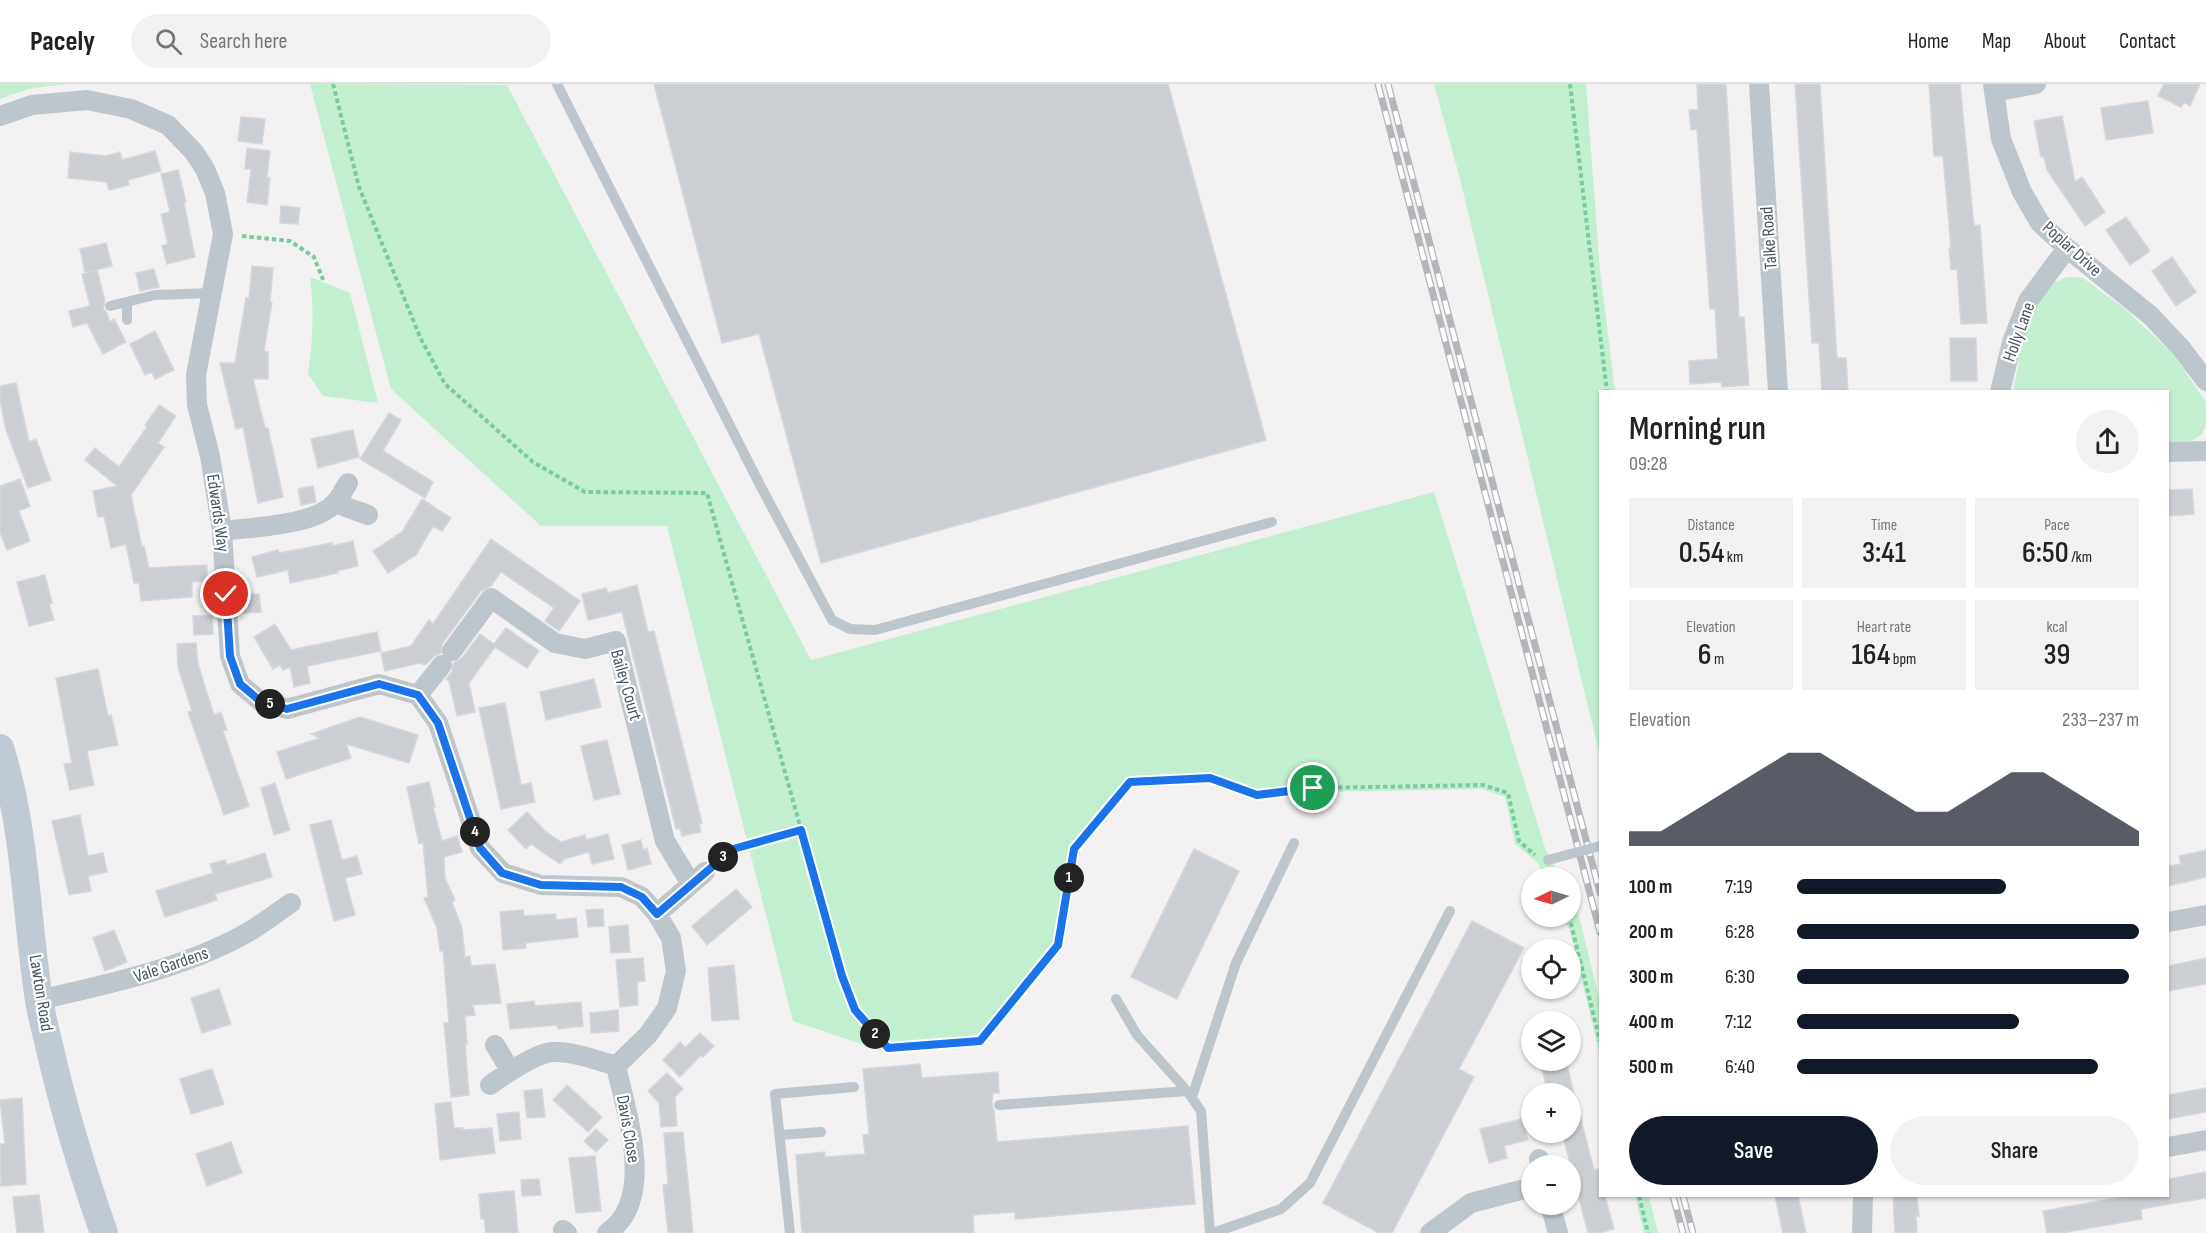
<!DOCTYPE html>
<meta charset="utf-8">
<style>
:root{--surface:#fff;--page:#f2f2f2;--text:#222;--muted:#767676;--line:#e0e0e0;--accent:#111827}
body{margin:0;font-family:"Sofia Sans Condensed",sans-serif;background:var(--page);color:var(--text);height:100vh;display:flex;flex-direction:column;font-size:22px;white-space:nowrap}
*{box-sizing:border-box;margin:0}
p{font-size:20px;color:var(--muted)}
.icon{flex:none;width:33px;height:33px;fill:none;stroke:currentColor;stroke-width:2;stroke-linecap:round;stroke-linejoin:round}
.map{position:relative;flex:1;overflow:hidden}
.details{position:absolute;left:1599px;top:306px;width:570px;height:807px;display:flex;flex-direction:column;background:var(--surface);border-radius:0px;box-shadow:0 2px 4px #0004}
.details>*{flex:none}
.needle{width:39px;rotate:265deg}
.buttons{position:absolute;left:1521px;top:783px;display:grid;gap:12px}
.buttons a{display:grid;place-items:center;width:60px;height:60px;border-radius:50%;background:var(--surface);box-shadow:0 2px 4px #0004;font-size:30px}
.pin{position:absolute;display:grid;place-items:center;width:51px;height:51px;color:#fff;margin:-26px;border:3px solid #fff;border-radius:50%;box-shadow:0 2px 6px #0007}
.km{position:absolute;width:30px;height:30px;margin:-15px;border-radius:50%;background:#222;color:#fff;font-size:16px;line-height:30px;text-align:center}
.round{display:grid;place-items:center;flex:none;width:63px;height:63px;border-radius:32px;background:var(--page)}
.head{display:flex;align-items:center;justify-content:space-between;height:102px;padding:0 30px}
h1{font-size:33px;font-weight:600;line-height:45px}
.figures{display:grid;grid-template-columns:repeat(3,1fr);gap:9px;height:102px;padding:6px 30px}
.figures div{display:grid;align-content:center;border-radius:0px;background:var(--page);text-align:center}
.figures b{font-size:30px;font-weight:600}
.figures small{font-size:16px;font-weight:400}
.figures p{font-size:16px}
.chart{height:168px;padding:12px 30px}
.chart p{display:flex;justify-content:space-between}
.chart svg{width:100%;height:108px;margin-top:6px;fill:var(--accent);opacity:.7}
.action{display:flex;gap:12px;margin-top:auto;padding:12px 30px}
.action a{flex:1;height:69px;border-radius:36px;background:var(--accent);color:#fff;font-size:24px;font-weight:600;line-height:69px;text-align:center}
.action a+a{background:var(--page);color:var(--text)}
ul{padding:0 30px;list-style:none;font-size:20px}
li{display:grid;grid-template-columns:96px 72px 1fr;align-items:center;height:45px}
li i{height:15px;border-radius:8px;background:var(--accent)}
header{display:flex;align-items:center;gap:36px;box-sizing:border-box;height:84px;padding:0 30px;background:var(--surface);border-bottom:2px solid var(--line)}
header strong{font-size:28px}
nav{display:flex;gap:33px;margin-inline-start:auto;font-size:21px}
.search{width:420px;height:54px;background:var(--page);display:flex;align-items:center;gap:15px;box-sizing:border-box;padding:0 21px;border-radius:33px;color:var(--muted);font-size:22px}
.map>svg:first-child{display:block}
.green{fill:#c1efd0}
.building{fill:#cbced3;stroke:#d5d7dc;stroke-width:1.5}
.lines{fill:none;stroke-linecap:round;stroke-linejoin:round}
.path{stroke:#79cc9e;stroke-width:4;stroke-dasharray:4.5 3;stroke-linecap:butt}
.lane{stroke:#bdc6cd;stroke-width:10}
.street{stroke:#bdc6cd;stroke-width:20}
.secondary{stroke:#bfcad4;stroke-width:28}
.rail-casing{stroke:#b3b6bb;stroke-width:7}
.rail{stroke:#fff;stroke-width:4.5;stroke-dasharray:14;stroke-linecap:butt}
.lane-bridge{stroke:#bdc6cd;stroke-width:10}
.route-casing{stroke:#fff;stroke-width:12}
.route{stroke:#1a73e8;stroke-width:8}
.labels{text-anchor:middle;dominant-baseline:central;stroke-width:4.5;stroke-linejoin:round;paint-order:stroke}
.street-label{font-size:18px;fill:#49555e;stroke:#fff}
</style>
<header>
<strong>Pacely</strong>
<div class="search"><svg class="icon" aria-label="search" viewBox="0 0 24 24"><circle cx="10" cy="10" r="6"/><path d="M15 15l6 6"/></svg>Search here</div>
<nav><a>Home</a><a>Map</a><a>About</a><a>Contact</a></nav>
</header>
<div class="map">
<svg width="2206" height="1149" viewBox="0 0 2206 1149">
<rect width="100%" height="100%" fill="#f3f1f1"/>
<path class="green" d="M0,0H66L28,5L0,15Z
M310,0L507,1L811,576L1434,408L1545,764L1560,793H1543L1538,779L1515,760L1505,713L1482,705L1313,708L1256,715L1209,699L1132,702L1078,767L1062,862L982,962L888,969L793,937L667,442H541L391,305Z
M1434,0H1586L1600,187L1615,307L1600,308V672L1460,95Z
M310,193L350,209L378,319L323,312L308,290C313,257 314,227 310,193Z
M2068,193L2083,194L2125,225L2173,270L2206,318V341L2202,350L2192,357L2168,358V308H2013L2024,249L2043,208L2055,198Z
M1571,814L1578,828L1600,918V972L1570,847L1562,833L1570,832Z
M1635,1112H1649L1658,1149H1644Z"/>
<path class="building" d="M654,0H1168L1266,356L821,479L759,250L722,259Z
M1697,0H1726L1739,233H1744L1749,301L1722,303L1721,298L1690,300L1689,277L1718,275L1715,225H1710L1697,45L1691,46L1689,26H1698Z
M1795,0H1820L1837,274H1846L1848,308H1822L1819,259H1812Z
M1929,0H1960L1974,142L1980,141L1987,239L1961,240L1957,185L1951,186L1949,164H1951L1943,72H1934Z
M2164,0H2200L2190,22L2184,18L2181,23L2158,12Z
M2148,17L2153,49L2106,56L2101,24Z
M2062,32L2075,98L2082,93L2105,128L2085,142L2047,86L2044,73H2041L2034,37Z
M241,33L265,35L262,60L238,57Z
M247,64L270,67L267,94H270L267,121L247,118L251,85H245Z
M155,67L161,87L128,96L129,101L109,106L107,98L68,94L70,68L106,72L120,68L122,76Z
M178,86L186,118L184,119L195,173L167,180L162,162L168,160L161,130L170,128L161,90Z
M281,122L300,124L298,140L280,139Z
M2126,133L2150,167L2130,181L2106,146Z
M106,159L112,182L85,189L80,165Z
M2172,173L2196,208L2176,222L2152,187Z
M252,182L273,184L270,218L272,219L264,267L268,268V295H253L265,344H268L283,413L258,419L243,343L236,345L220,279H235L246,214H249Z
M154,185L159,203L140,207L136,189Z
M97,186L105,217L103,224L107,229L110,238L114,235L126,258L103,270L87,239L73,243L69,227L90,222L82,190Z
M155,247L174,286L155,295L152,288L145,291L130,260Z
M1950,254H1976L1977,297H1951Z
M16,299L29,358L36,355L51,396L28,404L6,346L0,316V302Z
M159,321L176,332L158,359L164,363L131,411L142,463L144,462L149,484L207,481V497L192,498V513L141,517L139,499H134L126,460L111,464L104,432L98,433L93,407L117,402L85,376L95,364L119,383L147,343L145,341Z
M389,329L401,336L383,367L433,398L425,414L360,375Z
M353,346L359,373L318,384L311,355Z
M20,395L30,422L19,427L30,457L7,466L0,448V402Z
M313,402L316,418L301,421L298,405Z
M2192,405L2194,430L2168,432V406Z
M422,415L451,434L442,447L433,442L416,471L388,489L373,467L402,448Z
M491,455L580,517L559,547L545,537L554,524L501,488L491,502L481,507L442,560L441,569L433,573L426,581L419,579L385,587L381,569L411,562L429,536L433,540Z
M353,457L358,482L337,487L338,489L290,499L288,486L257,493L252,473L278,466L279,469L332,459V462Z
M45,491L52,519L49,520L54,536L29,542L17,498Z
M637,501L648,548L654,547L702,739L699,740L701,748L682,752L680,745H676L622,528L588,536L582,510L606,504L608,509Z
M259,510L261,528L243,529L241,512Z
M212,531L213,550L194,551L193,532Z
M275,540L291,566L377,548L381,567L307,582L310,599L294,603L290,583L283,586L280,581L273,585L254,553Z
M506,544L539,567L527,584L495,563L469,599L475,628L457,632L449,597L446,595L452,588L453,579L462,574L480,550L494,560Z
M196,559L198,580L214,631L221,628L227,646L223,647L249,722L224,731L188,628L192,627L178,583L177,560Z
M98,585L108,632L111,631L118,661L87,667L94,701L70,706L64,680L72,679L56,594Z
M594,595L601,623L546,636L540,608Z
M505,619L521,701L531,699L535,718L501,725L479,624Z
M360,633L418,651L409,679L346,660L351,674L286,695L277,668L320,654L311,650Z
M607,656L620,710L594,716L581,662Z
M429,698L435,723H433L442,757L457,752L462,768L444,773L445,794L455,816L452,818L462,844L465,873L470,872L471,882L495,880L501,919L473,921L475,931L465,932L467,960H465L469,1011L451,1013L444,939H449L443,867H440L437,844L424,814L428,813L423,758L419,760L407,703Z
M275,699L290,746L274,751L261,704Z
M527,728L545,747L561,758L585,751L586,756L608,750L614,775L592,780L589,768L564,775L560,780L531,760L526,765L508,746Z
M80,731L88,772L103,769L107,788L88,792L91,807L69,811L52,737Z
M331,736L342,776L357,772L362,790L345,794L355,831L334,837L310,741Z
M641,756L643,766L647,764L651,780L628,786L622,761Z
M1194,765L1239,787L1177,915L1131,893Z
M2206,766V793L2168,802V782L2181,780L2179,772Z
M265,769L272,793L215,810L217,816L165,833L156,807L213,789L210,780L225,776L227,781Z
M736,805L752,823L707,861L692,842Z
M603,825L604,842L588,843L586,826Z
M523,826L524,832L556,830V836L576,834L578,853L526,859V864L503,866L500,828Z
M1472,837L1524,864L1459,985L1474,993L1392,1149H1379L1323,1119Z
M628,841L630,868L611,869L609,843Z
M114,846L127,878L105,887L93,854Z
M643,874L645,897L637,898L638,921L620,923L616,876Z
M2206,874V900L2168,907V882Z
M734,881L739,935L712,937L708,884Z
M219,905L231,940L202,949L191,914Z
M534,917L535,922L581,918L583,942L558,945L557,941L510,945L507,920Z
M618,926L619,947L591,949L590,929Z
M700,949L714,962L703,973L701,971L680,993L663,976L680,958L685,964Z
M1540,976H1566L1574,1010H1548Z
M920,980L922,994L998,988L999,1009H993L992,1021L994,1027L997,1058L1188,1042L1195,1120L1015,1135V1128L973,1131L974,1149H802L796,1071L825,1068V1073L865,1070L863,1051L869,1050L863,985Z
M212,985L224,1020L191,1030L180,995Z
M667,989L683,1005L675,1013L677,1042L661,1043L659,1019L648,1007Z
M567,1001L602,1033L588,1048L553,1016Z
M2206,1004V1028L2168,1035V1011Z
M542,1005L545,1033L527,1034L524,1007Z
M22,1014L26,1100L1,1102L0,1060H5L0,1016Z
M1576,1016L1594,1086L1598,1085L1600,1094V1112H1605L1614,1145L1600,1149H1588L1562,1048H1570V1017Z
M451,1018L454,1044H463V1046L492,1044L495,1069L440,1076L435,1020Z
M519,1028L521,1055L500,1057L497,1030Z
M1522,1035L1528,1056L1504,1062L1507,1074L1489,1079L1480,1045Z
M596,1045L608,1056L596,1068L584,1057Z
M683,1048L693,1149H668L663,1101L668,1100L664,1049Z
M231,1058L242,1089L207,1102L196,1070Z
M595,1072L601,1127L576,1129L569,1074Z
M2206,1088V1114L2141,1125L2142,1135L2062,1149H2047L2043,1127L2127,1112H2168V1095Z
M539,1095L541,1111L522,1112L521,1096Z
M514,1107L518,1149H486L484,1135H481L479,1110Z
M39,1111L44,1149H17L13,1113Z
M1775,1112H1798L1806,1149H1783Z
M1893,1112H1917L1919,1132H1916L1917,1149H1895Z"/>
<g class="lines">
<path class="path" d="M333,0L359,103L420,253L445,300L533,378L585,408L707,409L842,892L855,926L888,965L980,957L1058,861L1074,764L1130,698L1210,694L1257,711L1313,704L1483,701L1508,709L1519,757L1535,771
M1570,0L1607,308
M242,152L290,157L314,173L324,198
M720,776L733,765L801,746
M1568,832L1571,840L1600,957
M1639,1112L1648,1149"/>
<path class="lane" d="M557,0L760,401L832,536L850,545L875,546L1272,438
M110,222L155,211L213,209
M127,236V218
M1116,915L1137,951L1187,1007L1201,1027L1210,1149
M1192,1013L1236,879L1294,759
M999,1021L1187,1007
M780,1051L821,1048
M790,1149L775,1010L854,1003
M1213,1149L1281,1125L1310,1099L1450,827"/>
<path class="street" d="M1759,0L1778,308
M1993,0L2001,55L2022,108L2040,139L2067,164L2151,232L2181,264L2206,297
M1994,8L2036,0
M0,32L32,21L87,16L131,25L168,41L194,68L205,85L215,109L223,150L196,291L197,321L210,372L222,447L230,572L240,600L260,617L287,625L379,600L418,611L438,639L480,764L503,789L541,801L621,803L642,813L657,830L671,854L676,887L667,924L648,951L616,982
M2000,308L2012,258L2028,217L2067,164
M2168,368L2206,367
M335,419L368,431
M222,447C252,443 314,442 335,419C340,414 344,405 348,399
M452,567L491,514L555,559L585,565L616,557L665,757L691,800
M418,611L442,581
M657,830L705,788
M2168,838L2206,831
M39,916C109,900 181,885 245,850C261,841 276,829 291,819
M495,961L510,986
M490,1001C504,991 535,970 552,968C573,967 596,976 616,982
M2168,1063L2206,1056
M1539,1075L1540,1082
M1550,1120L1558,1149
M563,1146L567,1149
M607,1149C657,1116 626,1029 616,982
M1430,1149L1471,1119L1532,1103
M1862,1149L1863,1112"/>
<path class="secondary" d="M0,664C26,746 26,832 39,916C42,935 48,955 52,974C66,1033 84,1092 104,1149"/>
<g class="rail-casing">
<path id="rail" d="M1378,0L1600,848
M1388,0L1600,809
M1673,1112L1683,1149
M1683,1112L1693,1149"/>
</g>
<use href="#rail" class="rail"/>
<path class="lane-bridge" d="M1548,776L1600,762"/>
</g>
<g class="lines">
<g class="route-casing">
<path id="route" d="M226,510L230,572L240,600L260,617L287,625L379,600L418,611L438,639L480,764L502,789L541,801L621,803L642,813L657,830L733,765L801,746L842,892L855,926L888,964L980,957L1058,861L1074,765L1130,698L1210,694L1257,711L1313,704"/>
</g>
<use href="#route" class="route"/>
</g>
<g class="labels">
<g class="street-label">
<text transform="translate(1769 154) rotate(-94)">Talke Road</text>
<text transform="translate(2072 165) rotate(42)">Poplar Drive</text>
<text transform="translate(2019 248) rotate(-70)">Holly Lane</text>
<text transform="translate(218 429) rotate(82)">Edwards Way</text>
<text transform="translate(626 601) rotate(74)">Bailey Court</text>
<text transform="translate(171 881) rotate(-19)">Vale Gardens</text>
<text transform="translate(41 909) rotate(81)">Lawton Road</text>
<text transform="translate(628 1045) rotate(80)">Davis Close</text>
</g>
</g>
</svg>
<div class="buttons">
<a><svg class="needle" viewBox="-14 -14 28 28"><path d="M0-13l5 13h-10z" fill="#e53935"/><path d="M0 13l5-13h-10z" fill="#767676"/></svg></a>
<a><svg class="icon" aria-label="locate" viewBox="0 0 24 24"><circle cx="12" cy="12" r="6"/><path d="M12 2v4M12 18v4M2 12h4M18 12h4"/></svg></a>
<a><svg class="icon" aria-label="layers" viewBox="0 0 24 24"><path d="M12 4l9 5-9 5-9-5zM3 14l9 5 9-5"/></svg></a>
<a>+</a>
<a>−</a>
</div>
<div class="pin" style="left:1313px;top:704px;background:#1e9e55"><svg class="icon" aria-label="arrive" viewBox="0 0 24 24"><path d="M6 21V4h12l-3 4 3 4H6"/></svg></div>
<div class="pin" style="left:226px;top:510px;background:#d93025"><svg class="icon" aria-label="check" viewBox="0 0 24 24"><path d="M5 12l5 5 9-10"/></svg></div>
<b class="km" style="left:1069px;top:794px">1</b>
<b class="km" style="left:875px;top:950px">2</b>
<b class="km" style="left:723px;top:773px">3</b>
<b class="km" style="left:475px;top:748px">4</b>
<b class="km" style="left:270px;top:620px">5</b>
<section class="details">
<div class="head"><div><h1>Morning run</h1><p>09:28</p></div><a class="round"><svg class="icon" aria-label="share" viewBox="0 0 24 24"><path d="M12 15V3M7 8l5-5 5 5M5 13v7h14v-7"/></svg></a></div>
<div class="figures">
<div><p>Distance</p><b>0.54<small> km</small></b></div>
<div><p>Time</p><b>3:41</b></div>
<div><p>Pace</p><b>6:50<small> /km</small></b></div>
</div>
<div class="figures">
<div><p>Elevation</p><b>6<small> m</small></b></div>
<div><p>Heart rate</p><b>164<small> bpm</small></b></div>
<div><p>kcal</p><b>39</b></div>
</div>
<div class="chart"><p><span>Elevation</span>233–237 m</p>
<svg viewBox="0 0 160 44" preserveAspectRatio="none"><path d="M0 44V38L10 38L20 30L30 22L40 14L50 6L60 6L70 14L80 22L90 30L100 30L110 22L120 14L130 14L140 22L150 30L160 38V44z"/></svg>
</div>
<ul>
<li><b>100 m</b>7:19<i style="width:61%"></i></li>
<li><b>200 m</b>6:28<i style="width:100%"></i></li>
<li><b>300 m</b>6:30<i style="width:97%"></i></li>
<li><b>400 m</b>7:12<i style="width:65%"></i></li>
<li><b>500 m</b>6:40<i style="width:88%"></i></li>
</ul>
<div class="action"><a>Save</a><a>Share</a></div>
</section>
</div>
